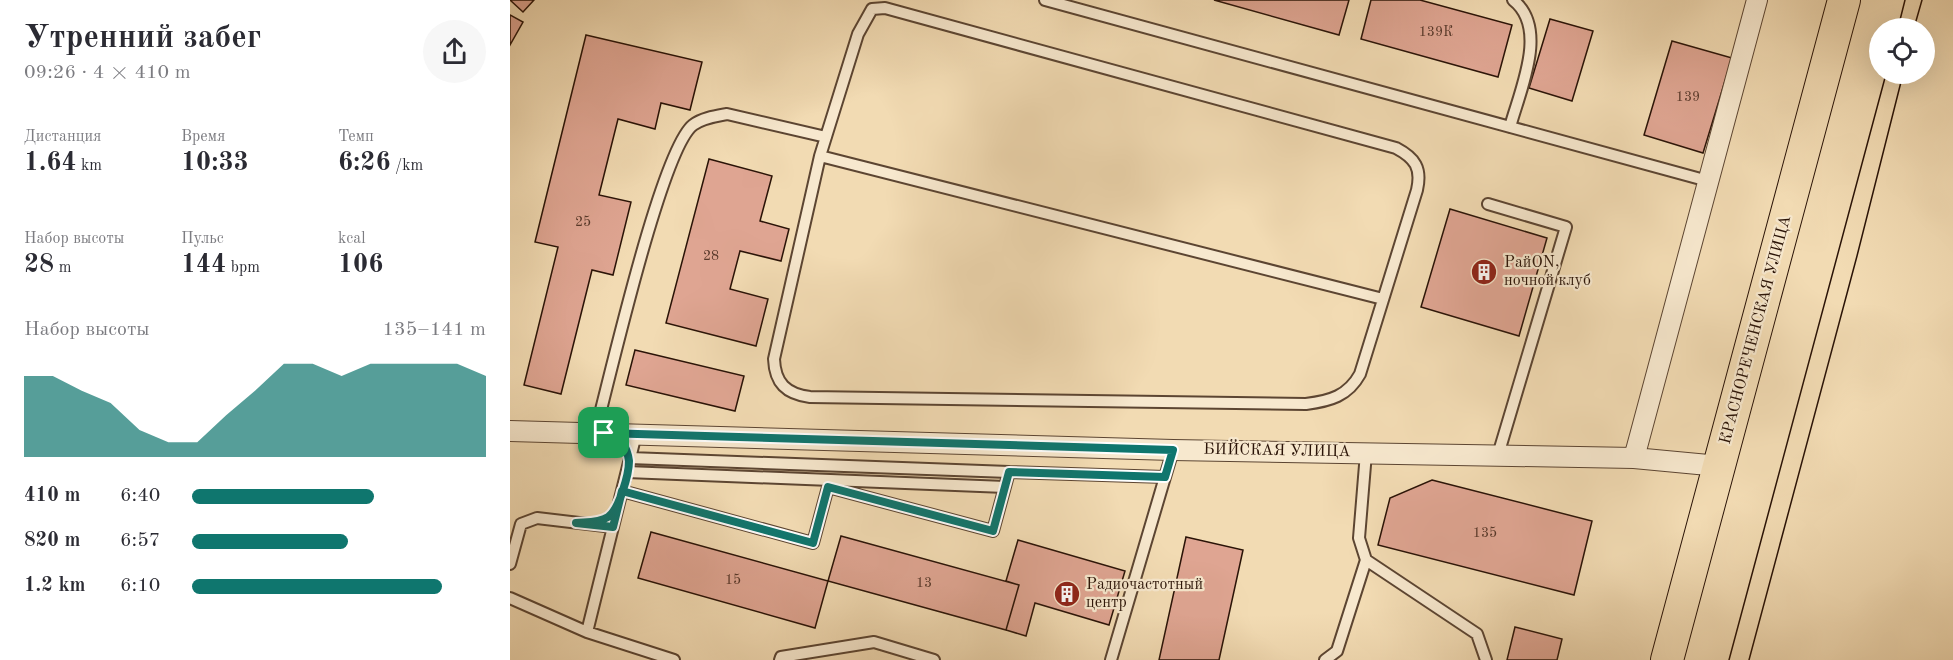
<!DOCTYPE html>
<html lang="ru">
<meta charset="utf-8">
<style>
:root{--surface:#fff;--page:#f7f7f7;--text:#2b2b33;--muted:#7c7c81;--accent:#0f766e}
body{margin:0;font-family:"Old Standard TT",serif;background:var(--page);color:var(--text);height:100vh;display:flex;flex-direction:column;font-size:22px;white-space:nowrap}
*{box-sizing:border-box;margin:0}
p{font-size:20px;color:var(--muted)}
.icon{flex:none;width:33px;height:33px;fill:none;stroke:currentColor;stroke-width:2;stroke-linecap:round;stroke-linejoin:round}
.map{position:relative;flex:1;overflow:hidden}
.side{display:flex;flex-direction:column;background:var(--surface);width:510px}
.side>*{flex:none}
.fabs{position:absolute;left:1359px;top:18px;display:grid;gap:12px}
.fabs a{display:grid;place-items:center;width:66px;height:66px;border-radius:50%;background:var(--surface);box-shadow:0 6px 24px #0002;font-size:30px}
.pin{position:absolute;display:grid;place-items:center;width:51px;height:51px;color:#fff;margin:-26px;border-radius:12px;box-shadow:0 3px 9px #0006}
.round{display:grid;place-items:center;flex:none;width:63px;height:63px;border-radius:32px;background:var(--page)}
.overview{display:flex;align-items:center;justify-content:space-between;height:102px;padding:0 24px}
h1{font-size:33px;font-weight:800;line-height:45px}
.figures{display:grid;grid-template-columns:repeat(3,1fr);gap:9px;height:102px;padding:6px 24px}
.figures div{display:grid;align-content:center}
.figures b{font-size:26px;font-weight:800}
.figures small{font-size:16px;font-weight:400}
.figures p{font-size:16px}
.chart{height:168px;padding:12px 24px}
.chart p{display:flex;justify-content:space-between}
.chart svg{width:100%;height:108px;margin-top:6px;fill:var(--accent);opacity:.7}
ul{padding:0 24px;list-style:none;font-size:20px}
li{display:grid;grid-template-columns:96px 72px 1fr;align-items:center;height:45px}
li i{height:15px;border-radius:8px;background:var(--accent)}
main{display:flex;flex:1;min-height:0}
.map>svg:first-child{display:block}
.building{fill:#dfa592;stroke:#2a1307;stroke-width:1.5}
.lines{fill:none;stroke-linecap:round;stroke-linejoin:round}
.lane-casing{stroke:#5c4532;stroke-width:14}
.street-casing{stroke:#5c4532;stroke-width:22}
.primary-casing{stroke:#2a1307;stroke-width:34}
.lane{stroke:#f7e8ce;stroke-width:10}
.street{stroke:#f7e8ce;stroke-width:20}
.primary{stroke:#f2dbb3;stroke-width:32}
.tram{stroke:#2a1307;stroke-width:1.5}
.route-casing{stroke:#fff;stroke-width:12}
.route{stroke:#0f766e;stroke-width:8}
.labels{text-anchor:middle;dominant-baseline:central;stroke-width:4.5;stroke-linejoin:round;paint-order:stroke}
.number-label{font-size:14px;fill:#57382a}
.poi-label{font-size:16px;fill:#2a1307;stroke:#f7e8ce;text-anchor:start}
.street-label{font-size:16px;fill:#2a1307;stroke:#f7e8ce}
</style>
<main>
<section class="side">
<div class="overview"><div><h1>Утренний забег</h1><p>09:26 · 4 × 410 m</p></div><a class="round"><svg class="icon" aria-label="share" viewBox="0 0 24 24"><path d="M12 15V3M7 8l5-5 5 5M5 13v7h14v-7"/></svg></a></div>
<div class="figures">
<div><p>Дистанция</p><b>1.64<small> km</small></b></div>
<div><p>Время</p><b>10:33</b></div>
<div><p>Темп</p><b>6:26<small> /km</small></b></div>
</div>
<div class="figures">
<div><p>Набор высоты</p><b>28<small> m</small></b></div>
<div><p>Пульс</p><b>144<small> bpm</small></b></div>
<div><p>kcal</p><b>106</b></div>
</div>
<div class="chart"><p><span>Набор высоты</span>135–141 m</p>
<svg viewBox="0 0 160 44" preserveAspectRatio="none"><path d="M0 44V11L10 11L20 17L30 22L40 33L50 38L60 38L70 27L80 17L90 6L100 6L110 11L120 6L130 6L140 6L150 6L160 11V44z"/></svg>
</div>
<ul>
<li><b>410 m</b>6:40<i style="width:62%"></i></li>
<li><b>820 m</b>6:57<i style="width:53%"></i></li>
<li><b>1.2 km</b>6:10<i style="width:85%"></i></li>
</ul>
</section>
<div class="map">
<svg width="1443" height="660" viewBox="0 0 1443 660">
<rect width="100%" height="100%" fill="#f2dbb3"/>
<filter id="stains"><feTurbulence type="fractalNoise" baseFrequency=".00333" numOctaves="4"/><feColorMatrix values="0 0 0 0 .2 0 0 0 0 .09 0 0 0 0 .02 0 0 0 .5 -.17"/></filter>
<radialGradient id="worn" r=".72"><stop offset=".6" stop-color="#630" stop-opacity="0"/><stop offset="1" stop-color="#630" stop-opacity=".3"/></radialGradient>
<path class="building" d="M0,0H24L13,12Z
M704,0H839L829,35Z
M861,0H910L1002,25L988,77L851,39Z
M0,15L13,22L0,45Z
M1040,19L1083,31L1062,101L1019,88Z
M76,35L192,62L180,110L151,103L145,129L108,119L89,195L121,202L103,275L82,270L51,394L14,385L48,247L25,242Z
M1162,41L1222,58L1193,153L1134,135Z
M199,159L262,176L250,221L279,229L271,261L230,251L220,289L258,299L246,346L156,323Z
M940,209L1037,238L1009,336L911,307Z
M125,350L234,376L225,411L116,385Z
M922,480L1082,521L1064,595L868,545L880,498Z
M141,532L318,581L305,628L128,578Z
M331,536L509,585L496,630L318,581Z
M676,537L733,550L709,660H649Z
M508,540L615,571L599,625L525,603L516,636L496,630L509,585L496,581Z
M1005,627L1052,639L1047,660H997Z"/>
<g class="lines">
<g class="lane-casing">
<path id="lane" d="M535,0L1198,181
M375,8L886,148C905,158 912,168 907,190L850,374C838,396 820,401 796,404L300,397C276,394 265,383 264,359L310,156L348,34L362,9Z
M1000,127C1010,90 1039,28 1003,0
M310,156L873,299
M978,204L1056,227L988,455
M85,433C99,382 151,150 183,125C192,118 206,116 217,114L316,137
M856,453L849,538L856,560L967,634L976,660
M120,458L499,472
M117,472L495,487
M112,491L303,543L318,487L483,531L499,472L655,477
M0,564L11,524L27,518L103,527
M0,598L77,632L164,660
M77,632L126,434
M270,660L271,657L364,642L424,660
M601,660L663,450
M815,660L827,651L856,560"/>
</g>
<g class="street-casing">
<path id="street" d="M0,431L663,450L1124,458L1209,466
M1124,458L1247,0"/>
</g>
<g class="primary-casing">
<path id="primary" d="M1157,660L1334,0"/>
</g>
<use href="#lane" class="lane"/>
<use href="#street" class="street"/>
<use href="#primary" class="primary"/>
<path class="tram" d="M1388,28L1395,0
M1404,28L1412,0
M1219,660L1376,74
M1239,660L1347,256L1393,74"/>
</g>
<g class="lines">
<g class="route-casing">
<path id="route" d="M94,433L111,440C115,446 118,453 119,461C119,474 109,510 98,517C89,523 77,522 66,523L103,527L112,491L303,543L318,487L483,531L499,472L655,477L663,450L94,433"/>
</g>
<use href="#route" class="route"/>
</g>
<defs>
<g id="building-disc" transform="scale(1.35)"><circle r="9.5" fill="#8f2418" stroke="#f7e8ce"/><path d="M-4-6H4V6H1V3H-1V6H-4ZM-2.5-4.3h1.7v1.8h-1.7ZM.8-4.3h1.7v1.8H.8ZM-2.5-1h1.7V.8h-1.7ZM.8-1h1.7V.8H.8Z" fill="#fff"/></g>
</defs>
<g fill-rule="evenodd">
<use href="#building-disc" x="974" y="272"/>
<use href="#building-disc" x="557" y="594"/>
</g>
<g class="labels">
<g class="number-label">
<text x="926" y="32">139К</text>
<text x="1178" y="97">139</text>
<text x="73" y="222">25</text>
<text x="201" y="256">28</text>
<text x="975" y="533">135</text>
<text x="223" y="580">15</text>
<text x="414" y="583">13</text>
</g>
<g class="poi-label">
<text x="994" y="263">РайON,<tspan x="994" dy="18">ночной клуб</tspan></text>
<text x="576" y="585">Радиочастотный<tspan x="576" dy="18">центр</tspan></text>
</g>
<g class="street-label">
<text transform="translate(1246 330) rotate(-75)">КРАСНОРЕЧЕНСКАЯ УЛИЦА</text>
<text transform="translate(767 451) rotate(1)">БИЙСКАЯ УЛИЦА</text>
</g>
</g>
<rect width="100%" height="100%" filter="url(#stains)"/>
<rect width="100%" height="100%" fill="url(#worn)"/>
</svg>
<div class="fabs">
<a><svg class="icon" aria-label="locate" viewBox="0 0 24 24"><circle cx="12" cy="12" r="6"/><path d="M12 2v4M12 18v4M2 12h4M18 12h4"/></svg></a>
</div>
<div class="pin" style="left:94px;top:433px;background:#1e9e55"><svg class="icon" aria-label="arrive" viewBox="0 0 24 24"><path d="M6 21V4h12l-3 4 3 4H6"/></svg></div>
</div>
</main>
